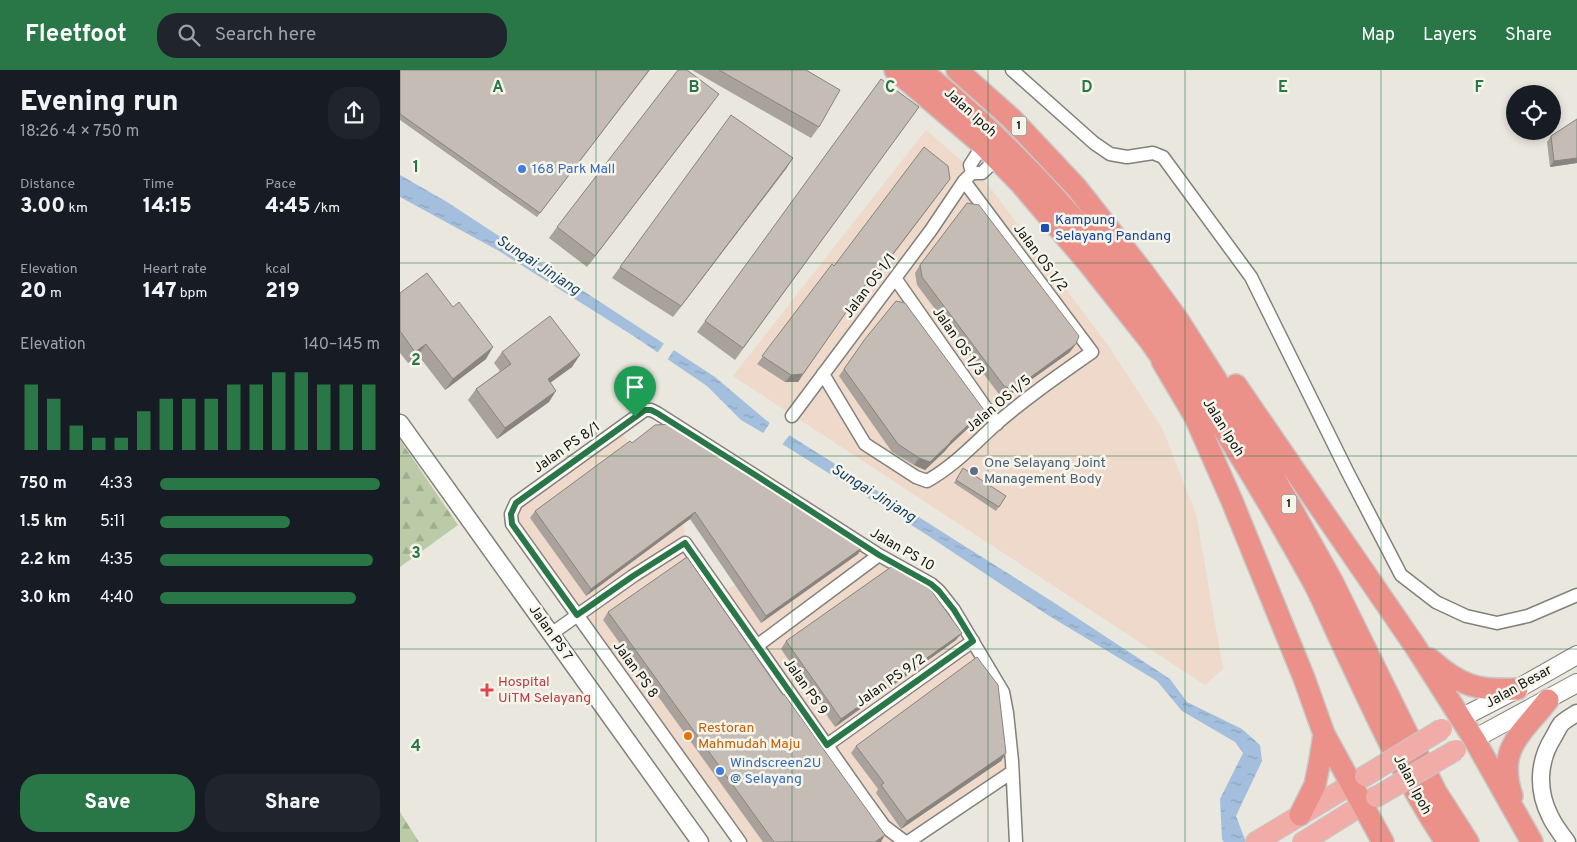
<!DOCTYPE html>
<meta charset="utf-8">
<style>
:root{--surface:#171b24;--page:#20242c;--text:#f1f3f6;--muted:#9ea1a6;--accent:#297646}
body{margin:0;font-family:Overpass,sans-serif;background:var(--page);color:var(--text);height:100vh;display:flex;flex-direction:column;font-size:19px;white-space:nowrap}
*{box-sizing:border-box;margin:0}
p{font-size:16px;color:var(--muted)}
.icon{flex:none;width:28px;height:28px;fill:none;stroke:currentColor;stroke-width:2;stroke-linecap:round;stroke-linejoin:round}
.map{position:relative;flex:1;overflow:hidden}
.details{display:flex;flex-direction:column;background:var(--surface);width:400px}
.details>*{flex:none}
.controls{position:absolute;left:1106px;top:15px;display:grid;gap:10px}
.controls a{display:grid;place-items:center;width:55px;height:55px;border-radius:50%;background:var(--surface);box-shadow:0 2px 8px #0003;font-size:25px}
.pin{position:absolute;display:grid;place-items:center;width:42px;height:42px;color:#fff;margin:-51px -21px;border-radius:50% 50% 50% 0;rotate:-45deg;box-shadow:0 0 5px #0007}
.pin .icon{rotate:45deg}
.round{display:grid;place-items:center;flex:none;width:52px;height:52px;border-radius:20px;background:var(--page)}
.summary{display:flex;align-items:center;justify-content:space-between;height:85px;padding:0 20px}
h1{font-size:28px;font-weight:800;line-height:38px}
.figures{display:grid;grid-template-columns:repeat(3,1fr);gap:8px;height:85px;padding:5px 20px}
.figures div{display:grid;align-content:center}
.figures b{font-size:21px;font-weight:800}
.figures small{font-size:14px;font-weight:400}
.figures p{font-size:14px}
.chart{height:140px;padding:10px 20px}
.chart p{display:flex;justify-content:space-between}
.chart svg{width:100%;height:90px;margin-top:5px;stroke:var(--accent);stroke-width:6}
.cta{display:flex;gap:10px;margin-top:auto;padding:10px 20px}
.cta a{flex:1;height:58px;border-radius:20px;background:var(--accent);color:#fff;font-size:20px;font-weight:800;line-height:58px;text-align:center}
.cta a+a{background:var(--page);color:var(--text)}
ul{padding:0 20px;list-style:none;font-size:16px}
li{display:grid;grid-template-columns:80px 60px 1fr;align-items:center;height:38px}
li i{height:12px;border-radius:6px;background:var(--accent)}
header{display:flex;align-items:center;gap:30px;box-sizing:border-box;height:70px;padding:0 25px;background:var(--accent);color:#fff}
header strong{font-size:24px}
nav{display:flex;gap:28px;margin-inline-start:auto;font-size:18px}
.search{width:350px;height:45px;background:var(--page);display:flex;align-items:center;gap:12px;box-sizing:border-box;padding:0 18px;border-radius:20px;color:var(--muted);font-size:19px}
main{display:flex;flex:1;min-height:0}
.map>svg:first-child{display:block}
.commercial{fill:#eed9cb}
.forest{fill:url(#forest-firs)}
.water{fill:url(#water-ripples)}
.pier{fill:#e9e7de}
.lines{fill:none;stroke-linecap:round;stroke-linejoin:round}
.minor-casing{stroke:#838179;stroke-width:15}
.tertiary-casing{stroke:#838179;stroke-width:19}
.secondary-casing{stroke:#838179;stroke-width:20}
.primary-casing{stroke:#c7c7c6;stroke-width:22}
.trunk-casing{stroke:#c7c7c6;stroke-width:24}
.minor{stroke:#fff;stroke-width:12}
.tertiary{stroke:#fff;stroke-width:16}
.secondary{stroke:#fff;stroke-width:18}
.primary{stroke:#f1aca7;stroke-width:20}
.trunk{stroke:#ec908a;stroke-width:21}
.primary-bridge-casing{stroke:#c7c7c6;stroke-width:22;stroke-linecap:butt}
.primary-bridge{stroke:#f1aca7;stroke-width:20}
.wall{fill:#a9a29c}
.shaded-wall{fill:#89847f}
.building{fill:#c4bcb5;stroke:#89847f}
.route-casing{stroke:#fff;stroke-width:10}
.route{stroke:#297646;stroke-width:6}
.grid{fill:none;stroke:#297646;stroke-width:1;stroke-opacity:0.55}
.shop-dot{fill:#3f7fe0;stroke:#f6f5eb;stroke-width:2}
.transit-dot{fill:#1a4fb4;stroke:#f6f5eb;stroke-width:2}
.service-dot{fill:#5c6f8a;stroke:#f6f5eb;stroke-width:2}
.health-dot{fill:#e0444e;stroke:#f6f5eb;stroke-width:2}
.food-dot{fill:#e8710a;stroke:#f6f5eb;stroke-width:2}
.labels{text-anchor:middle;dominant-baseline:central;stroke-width:5;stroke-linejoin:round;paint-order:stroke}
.shield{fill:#f6f5eb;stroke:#595954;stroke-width:1}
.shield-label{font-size:12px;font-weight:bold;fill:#161613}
.street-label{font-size:14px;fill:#161613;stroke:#f6f5eb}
.shop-label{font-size:14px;fill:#366cbe;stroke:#f6f5eb;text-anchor:start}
.transit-label{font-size:14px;fill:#164399;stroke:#f6f5eb;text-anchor:start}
.service-label{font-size:14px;fill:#4e5e75;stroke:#f6f5eb;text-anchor:start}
.health-label{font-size:14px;fill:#be3a42;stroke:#f6f5eb;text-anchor:start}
.food-label{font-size:14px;fill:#c56008;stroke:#f6f5eb;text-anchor:start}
.water-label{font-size:15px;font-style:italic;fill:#164068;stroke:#f6f5eb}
.grid-label{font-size:16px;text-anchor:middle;font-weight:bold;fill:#297646;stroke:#f6f5eb;stroke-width:5;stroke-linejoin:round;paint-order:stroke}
</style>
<header>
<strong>Fleetfoot</strong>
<div class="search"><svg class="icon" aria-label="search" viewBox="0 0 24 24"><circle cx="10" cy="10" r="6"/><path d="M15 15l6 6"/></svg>Search here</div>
<nav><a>Map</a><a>Layers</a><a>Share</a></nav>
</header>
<main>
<section class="details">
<div class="summary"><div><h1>Evening run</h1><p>18:26 · 4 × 750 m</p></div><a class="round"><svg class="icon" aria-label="share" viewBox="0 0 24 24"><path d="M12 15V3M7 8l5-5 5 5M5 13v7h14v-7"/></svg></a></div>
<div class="figures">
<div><p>Distance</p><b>3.00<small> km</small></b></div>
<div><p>Time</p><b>14:15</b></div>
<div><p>Pace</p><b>4:45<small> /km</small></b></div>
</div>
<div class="figures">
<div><p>Elevation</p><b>20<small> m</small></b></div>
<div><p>Heart rate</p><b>147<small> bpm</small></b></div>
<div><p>kcal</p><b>219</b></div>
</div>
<div class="chart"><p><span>Elevation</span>140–145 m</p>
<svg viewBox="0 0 160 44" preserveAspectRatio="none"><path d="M5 44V12M15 44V19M25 44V32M35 44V38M45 44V38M55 44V25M65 44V19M75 44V19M85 44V19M95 44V12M105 44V12M115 44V6M125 44V6M135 44V12M145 44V12M155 44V12"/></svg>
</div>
<ul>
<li><b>750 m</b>4:33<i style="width:100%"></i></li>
<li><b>1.5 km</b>5:11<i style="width:59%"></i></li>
<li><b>2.2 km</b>4:35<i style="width:97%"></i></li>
<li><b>3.0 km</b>4:40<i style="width:89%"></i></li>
</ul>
<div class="cta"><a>Save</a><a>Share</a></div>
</section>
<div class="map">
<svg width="1177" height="772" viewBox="0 0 1177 772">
<defs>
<pattern id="forest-firs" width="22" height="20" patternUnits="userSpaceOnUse" patternTransform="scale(1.25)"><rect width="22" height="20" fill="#bbcba8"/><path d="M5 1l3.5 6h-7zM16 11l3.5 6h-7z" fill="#a0ae90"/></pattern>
<pattern id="water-ripples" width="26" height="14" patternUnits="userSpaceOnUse" patternTransform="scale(1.25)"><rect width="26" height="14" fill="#a3bfdd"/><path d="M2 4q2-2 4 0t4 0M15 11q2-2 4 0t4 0" fill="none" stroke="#8ca3bd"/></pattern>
</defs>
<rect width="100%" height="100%" fill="#e9e7de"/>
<path class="commercial" d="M526,60L586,112L710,278L763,360L796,444L823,599L805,615L333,306Z
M223,364L285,459L283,470L319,527L418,450L537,526L598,621L608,700L499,772H345L116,453L119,434Z"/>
<path class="forest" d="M0,370L58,455L0,497Z
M0,742L19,772H0Z"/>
<path class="water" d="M0,105L47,132L315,307L367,351L653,532L770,609L787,632L842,659L860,675L862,691L836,746L846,772H824L822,769L820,729L843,683L835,672L782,641L757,611L646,544L527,465L387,377L341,350L307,316L232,265L99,181L0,127Z"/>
<path class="pier" d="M265,272L275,278L266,292L256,285Z
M371,351L391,363L381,376L362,365Z"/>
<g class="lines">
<g class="minor-casing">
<path id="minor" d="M612,0L694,73L710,84L727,87L753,83L763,87L851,207L947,401L1001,505L1036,532L1066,546L1097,553L1128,546L1177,525
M572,103L570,95L583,75
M495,208L597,354
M423,304L465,374L516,407L527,411C554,396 574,374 596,354C626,328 659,305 692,282L564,111
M392,346L531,160L564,111L572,103H582L597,88
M151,564L233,506L285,473L463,727L484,756L505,772
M358,575L479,485
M427,675L573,571
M340,772L112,454L111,444L116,433L245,340H251L257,343L479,485L531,514L539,521L554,540L603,622L607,643L612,691L616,772
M508,772L612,702"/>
</g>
<g class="tertiary-casing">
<path id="tertiary" d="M0,353L300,772
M1167,772C1161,764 1154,755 1150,746C1137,720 1138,692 1153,668C1156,663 1158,658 1161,654C1165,650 1172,646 1177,643"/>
</g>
<g class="secondary-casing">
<path id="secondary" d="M1061,648L1117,619L1177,585
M1074,669L1177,613"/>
</g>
<g class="primary-casing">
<path id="primary" d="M856,772L965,706
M903,772L975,727"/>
</g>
<g class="trunk-casing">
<path id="trunk" d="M495,0L583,75L621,114L689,194L750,271L771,301
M521,0C588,55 649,117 704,184C738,225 768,271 796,316C838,381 878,447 915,515C924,533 932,552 941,571C973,639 1004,709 1046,772
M557,0L611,48L676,117L743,202L776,247L840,347L932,511L1036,722L1068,772
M762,291L795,347L832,431L904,608L924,664L983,772
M836,315L1015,576L1074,669L1132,772
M1030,589C1060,616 1078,621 1117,619
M1112,726C1096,678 1122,664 1148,630
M900,745L915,715L920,690L924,664"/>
</g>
<use href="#minor" class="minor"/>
<use href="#tertiary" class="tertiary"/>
<use href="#secondary" class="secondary"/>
<use href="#primary" class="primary"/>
<use href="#trunk" class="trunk"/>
<g class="primary-bridge-casing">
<path id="primary-bridge" d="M965,706L1042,659
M976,727L1056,680"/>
</g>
<use href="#primary-bridge" class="primary-bridge"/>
</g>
<path class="wall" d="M0,0H250L137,147L0,50Z
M292,0H406L419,57L411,68Z
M311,35L187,197L149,168L157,157Z
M511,48L335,290L297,262L305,251Z
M1151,66L1177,93L1150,97L1147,72Z
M393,88L273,247L212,208L220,197Z
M545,116L468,218L465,215L398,312H385L357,294L434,196Z
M520,195L670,282L607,327L598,323L517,215L515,203Z
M0,223L86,289L45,320L18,285L8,293L0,283Z
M465,269L579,348L549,376L545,381L525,400L514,395L492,382L439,306Z
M102,282L172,297L150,313L149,332L97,369L68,330L76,319L100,301L94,293Z
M232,373L409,441L407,444L458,484L361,553L290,449L186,526L130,448L135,441Z
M563,398L606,426L596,441L554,413Z
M208,542L481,772H363L203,550Z
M556,570L435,657L381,579L386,571Z
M456,676L606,683L601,691L501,759L476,723L478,719L451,683Z"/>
<path class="shaded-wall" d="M319,24L311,35L187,197L195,186Z
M393,88L386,99L273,247L281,236Z
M1177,88V93L1150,97L1154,91Z
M26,274L18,285L8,293L15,282Z
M676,274L670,282L607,327L613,320Z
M93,277L86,289L45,320L53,309Z
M180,285L172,297L140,320L148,309Z
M403,304L398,312H385L391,305Z
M156,321L149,332L97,369L105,358Z
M584,340L579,348L549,376L545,381L525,400L514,395L519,388L550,372Z
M295,442L290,449L186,526L191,519Z
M463,477L458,484L361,553L366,546Z
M562,563L556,570L435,657L441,649Z
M606,683L601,691L501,759L507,751Z
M485,765L481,772H475Z"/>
<path class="building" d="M0,0H249L140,143L0,44Z
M278,0H287L319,24L195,186L157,157Z
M319,0H406L440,20L419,57Z
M481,9L519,37L343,278L305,251Z
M331,45L393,88L281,236L220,197Z
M1177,49V88L1154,91L1151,66Z
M524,77L548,96L550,109L473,210L470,208L403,304L391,305L362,286L432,194L434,196Z
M567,133L579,135L679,266L676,274L613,320L604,316L522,207L520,195Z
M27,203L53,237L59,232L93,277L53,309L26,274L15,282L0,261V223Z
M496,231L505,233L584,340L550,372V373L530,392L519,388L498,374L444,299L465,269Z
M150,246L180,285L148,309L156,321L105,358L76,319L111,294L102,282Z
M273,354L409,441L407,443L463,477L366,546L295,442L191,519L135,441L230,371L232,373L255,355Z
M563,398L606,426L599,437L556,410Z
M287,487L383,625L384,624L485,765L475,772H374L208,542Z
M491,497L528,516L562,563L441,649L386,571Z
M577,587L598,615L606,683L507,751L481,715L484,713L456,676Z"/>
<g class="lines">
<g class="route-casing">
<path id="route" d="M245,340H251L257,343L349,401L479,485L531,514L539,521L554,540L573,571L427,675L285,473L233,506L177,545L112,454L111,444L116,433Z"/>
</g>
<use href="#route" class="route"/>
</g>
<path class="grid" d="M196,0V772M392,0V772M588,0V772M785,0V772M981,0V772M0,193H1177M0,386H1177M0,579H1177"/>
<g class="shop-dot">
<circle cx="122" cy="99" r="5"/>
<circle cx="320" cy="701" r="5"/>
</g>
<rect class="transit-dot" x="640" y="153" width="10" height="10" rx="2.5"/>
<circle class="service-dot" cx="574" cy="401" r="5"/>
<path class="health-dot" d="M84.5 612.5h5v5h5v5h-5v5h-5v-5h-5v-5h5z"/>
<circle class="food-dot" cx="288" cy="666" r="5"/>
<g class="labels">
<g class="shield">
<rect x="611.5" y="46.5" width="15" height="19" rx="4"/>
<rect x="881.5" y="424.5" width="15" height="19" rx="4"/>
</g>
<g class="shield-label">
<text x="619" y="56">1</text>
<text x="889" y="434">1</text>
</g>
<g class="street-label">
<text transform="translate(570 43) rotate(42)">Jalan Ipoh</text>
<text transform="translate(640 188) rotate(53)">Jalan OS 1/2</text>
<text transform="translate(470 216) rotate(-53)">Jalan OS 1/1</text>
<text transform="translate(558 272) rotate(55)">Jalan OS 1/3</text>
<text transform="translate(599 334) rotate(-40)">Jalan OS 1/5</text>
<text transform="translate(823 358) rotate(58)">Jalan Ipoh</text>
<text transform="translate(167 378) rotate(-35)">Jalan PS 8/1</text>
<text transform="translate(502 480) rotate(30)">Jalan PS 10</text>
<text transform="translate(150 563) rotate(55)">Jalan PS 7</text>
<text transform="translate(235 600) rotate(54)">Jalan PS 8</text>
<text transform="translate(491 611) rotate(-35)">Jalan PS 9/2</text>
<text transform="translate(405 617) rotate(55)">Jalan PS 9</text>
<text transform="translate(1119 617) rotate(-29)">Jalan Besar</text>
<text transform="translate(1012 715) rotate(62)">Jalan Ipoh</text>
</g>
<g class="shop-label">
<text x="132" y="99">168 Park Mall</text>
<text x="330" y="693">Windscreen2U<tspan x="330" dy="16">@ Selayang</tspan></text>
</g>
<g class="transit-label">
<text x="655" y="150">Kampung<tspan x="655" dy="16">Selayang Pandang</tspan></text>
</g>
<g class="service-label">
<text x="584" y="393">One Selayang Joint<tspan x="584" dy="16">Management Body</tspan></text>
</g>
<g class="health-label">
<text x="98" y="612">Hospital<tspan x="98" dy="16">UiTM Selayang</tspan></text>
</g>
<g class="food-label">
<text x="298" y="658">Restoran<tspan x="298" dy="16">Mahmudah Maju</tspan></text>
</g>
<g class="water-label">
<text transform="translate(138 196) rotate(33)">Sungai Jinjang</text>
<text transform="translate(473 424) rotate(32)">Sungai Jinjang</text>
</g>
</g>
<g class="grid-label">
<text x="98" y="22">A</text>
<text x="294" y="22">B</text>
<text x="490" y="22">C</text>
<text x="687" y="22">D</text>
<text x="883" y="22">E</text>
<text x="1079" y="22">F</text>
<text x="16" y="102">1</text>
<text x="16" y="295">2</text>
<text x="16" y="488">3</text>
<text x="16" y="681">4</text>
</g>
</svg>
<div class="controls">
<a><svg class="icon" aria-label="locate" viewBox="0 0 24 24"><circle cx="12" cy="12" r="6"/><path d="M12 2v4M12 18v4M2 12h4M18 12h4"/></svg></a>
</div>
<div class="pin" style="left:235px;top:347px;background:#1e9e55"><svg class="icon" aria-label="arrive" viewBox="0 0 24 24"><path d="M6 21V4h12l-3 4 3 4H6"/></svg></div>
</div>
</main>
